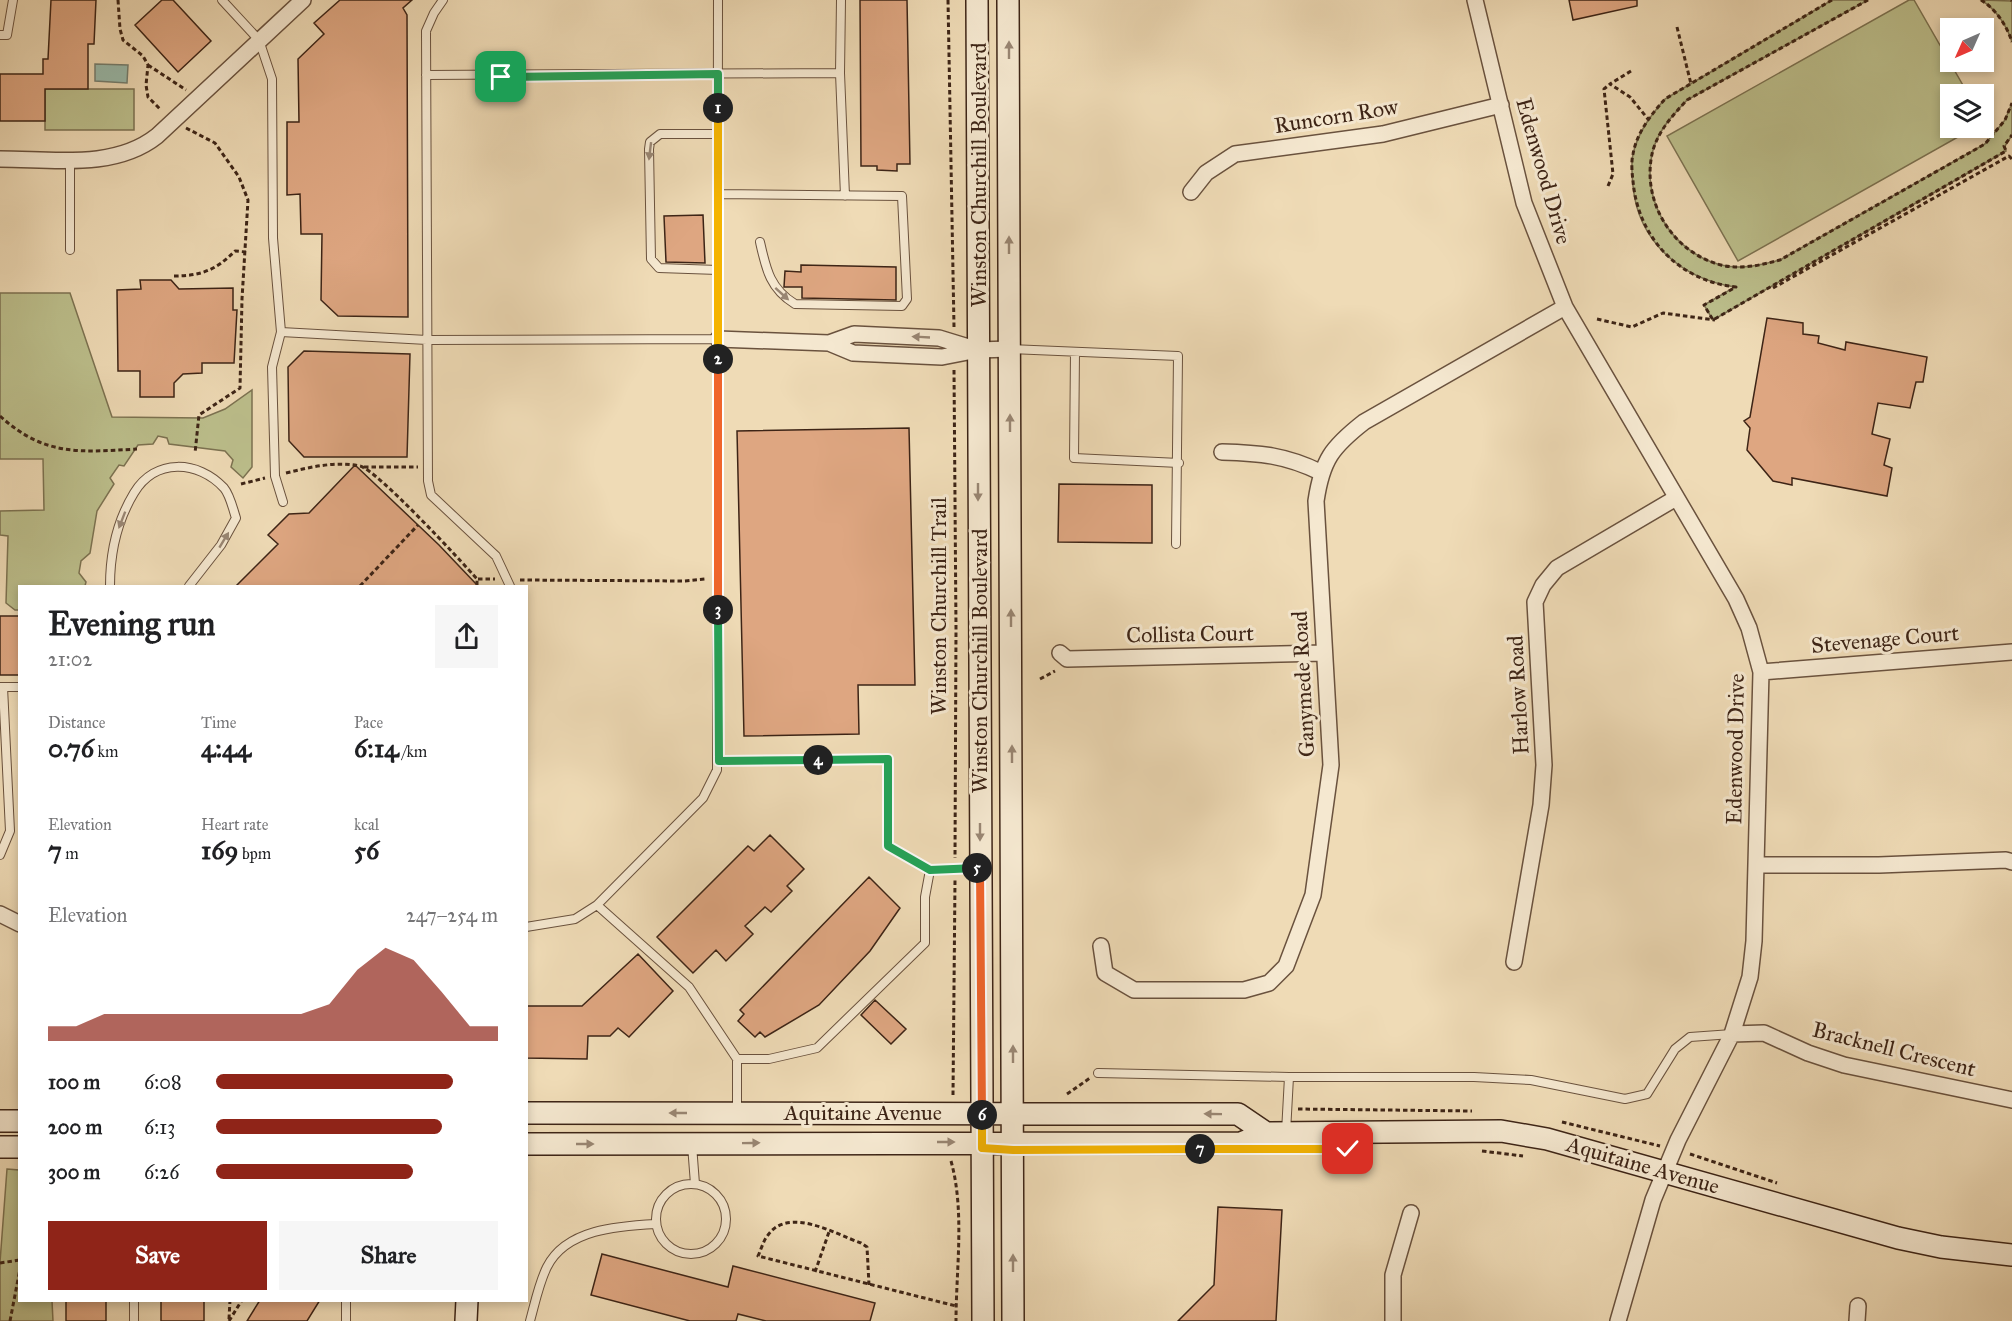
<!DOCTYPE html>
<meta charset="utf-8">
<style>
:root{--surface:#fff;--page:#f6f6f6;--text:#202124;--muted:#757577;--accent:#8f2418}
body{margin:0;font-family:"IM FELL Great Primer",serif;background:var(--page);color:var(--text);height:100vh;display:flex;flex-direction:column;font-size:22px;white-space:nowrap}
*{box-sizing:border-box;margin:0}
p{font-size:20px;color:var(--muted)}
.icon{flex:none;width:33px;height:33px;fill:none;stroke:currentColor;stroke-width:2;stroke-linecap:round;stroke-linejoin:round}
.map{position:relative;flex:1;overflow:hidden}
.panel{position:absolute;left:18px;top:585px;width:510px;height:717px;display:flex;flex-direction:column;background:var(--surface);border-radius:0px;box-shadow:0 3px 9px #0003}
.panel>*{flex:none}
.needle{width:39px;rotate:225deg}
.buttons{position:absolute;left:1940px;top:18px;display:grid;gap:12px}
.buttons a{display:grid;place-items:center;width:54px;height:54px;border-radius:0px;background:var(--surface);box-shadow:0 3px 9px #0003;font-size:30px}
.pin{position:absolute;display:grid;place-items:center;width:51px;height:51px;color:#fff;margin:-26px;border-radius:12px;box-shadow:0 3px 9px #0006}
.km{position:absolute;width:30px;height:30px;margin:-15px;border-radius:50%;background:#222;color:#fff;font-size:16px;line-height:30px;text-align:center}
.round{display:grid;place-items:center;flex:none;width:63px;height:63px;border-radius:0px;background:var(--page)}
.headline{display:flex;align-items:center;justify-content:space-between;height:102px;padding:0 30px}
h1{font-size:33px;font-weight:700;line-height:45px}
.figures{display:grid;grid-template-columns:repeat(3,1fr);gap:9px;height:102px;padding:6px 30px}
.figures div{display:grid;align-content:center}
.figures b{font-size:26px;font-weight:700}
.figures small{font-size:16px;font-weight:400}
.figures p{font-size:16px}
.chart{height:168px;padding:12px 30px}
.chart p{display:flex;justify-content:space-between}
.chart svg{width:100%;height:108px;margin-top:6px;fill:var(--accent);opacity:.7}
.primary-button{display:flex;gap:12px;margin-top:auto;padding:12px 30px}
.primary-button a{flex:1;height:69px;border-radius:0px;background:var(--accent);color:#fff;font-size:24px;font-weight:700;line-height:69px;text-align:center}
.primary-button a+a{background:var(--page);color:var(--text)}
ul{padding:0 30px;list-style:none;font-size:20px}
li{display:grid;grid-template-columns:96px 72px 1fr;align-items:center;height:45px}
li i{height:15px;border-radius:8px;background:var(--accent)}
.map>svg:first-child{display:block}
.green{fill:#bcbf8c;stroke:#7c7251;stroke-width:1.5}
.water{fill:#9abbac;stroke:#757f70;stroke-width:1.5}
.building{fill:#dea681;stroke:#3d2416;stroke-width:1.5}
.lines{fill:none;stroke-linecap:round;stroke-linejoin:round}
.lane-casing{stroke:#6a523e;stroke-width:10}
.street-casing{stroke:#6a523e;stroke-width:18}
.secondary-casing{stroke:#3d2416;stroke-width:24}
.path{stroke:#3d2416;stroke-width:3;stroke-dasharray:4.5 3;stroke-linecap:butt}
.lane{stroke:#f5e8d0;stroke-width:8}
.street{stroke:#f5e8d0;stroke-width:15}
.secondary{stroke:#f5e8d0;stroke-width:21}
.oneway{fill:#998673}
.split-1-casing{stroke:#fff;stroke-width:12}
.split-2-casing{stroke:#fff;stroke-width:12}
.split-3-casing{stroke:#fff;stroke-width:12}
.split-4-casing{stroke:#fff;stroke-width:12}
.split-5-casing{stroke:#fff;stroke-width:12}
.split-6-casing{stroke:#fff;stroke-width:12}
.split-7-casing{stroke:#fff;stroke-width:12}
.split-8-casing{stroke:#fff;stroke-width:12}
.split-1{stroke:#22a559;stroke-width:8}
.split-2{stroke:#f5b400;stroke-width:8}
.split-3{stroke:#f0652b;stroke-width:8}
.split-4{stroke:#22a559;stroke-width:8}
.split-5{stroke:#22a559;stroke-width:8}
.split-6{stroke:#f0652b;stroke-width:8}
.split-7{stroke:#f5b400;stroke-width:8}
.split-8{stroke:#f5b400;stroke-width:8}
.labels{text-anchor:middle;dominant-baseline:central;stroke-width:6;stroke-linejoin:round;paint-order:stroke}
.street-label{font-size:22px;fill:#3d2416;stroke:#f5e8d0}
</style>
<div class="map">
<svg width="2012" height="1321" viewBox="0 0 2012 1321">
<rect width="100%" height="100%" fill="#efdbb6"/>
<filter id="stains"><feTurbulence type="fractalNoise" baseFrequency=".00333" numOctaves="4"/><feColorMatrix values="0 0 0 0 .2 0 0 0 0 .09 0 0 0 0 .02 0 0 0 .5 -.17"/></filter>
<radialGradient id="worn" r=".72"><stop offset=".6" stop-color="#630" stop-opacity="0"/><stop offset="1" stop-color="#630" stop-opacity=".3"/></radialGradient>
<path class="green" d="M1832,0H1868L1687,100C1673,115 1659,129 1653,150C1640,199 1671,252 1721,265C1741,270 1761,265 1780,260L1985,144L2005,120L2012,103V135L2005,146L2006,151L1713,320L1704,305L1735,287C1682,279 1638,242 1633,186C1632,176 1631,163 1633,154C1638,132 1651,115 1665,99Z
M1909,0H1914L1968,94H1950V128H1974L1738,261L1667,136Z
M1981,0L2012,1V42C2007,26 1996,9 1981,0Z
M45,89H134V130H45Z
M0,293H70L112,417L203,418L225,409L252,390V467L243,478L231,467L233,460L225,451L169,444L167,438L158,436L153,444L138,445L124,466L119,465L110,478L114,484L97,511L90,553L81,561L79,573L86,582L85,586H20L19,610H15L6,603L8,536L0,535V511L44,510L43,459H0Z
M7,1169L19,1170L20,1300L52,1301L53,1321H0V1262Z"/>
<path class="water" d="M95,64L128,65L127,83L95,81Z"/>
<path class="building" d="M51,0H96L94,44H88V89H45V121H0V74H43V59H48Z
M162,0H173L211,41L178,72L135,25Z
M340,0H412L403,8L407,15L408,317L338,316L321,300L322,234H301L300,194L287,195V122H299L298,59L324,34L314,23Z
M860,0H907L910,164H897V171L877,170V166H861Z
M1569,0H1637V6L1573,20Z
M703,215L705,263L666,262L664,216Z
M801,265L896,267V300L802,298V287H784L785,271L801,272Z
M140,280H171L179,289L233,288V310H237L234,363H202V373L183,374L174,383V397H140V371H118L117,290L141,289Z
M1767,318L1803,323V334L1819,336L1818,343L1845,350L1846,342L1927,357L1923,382H1916L1910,408L1878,403L1872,434L1890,439L1884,465L1892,468L1887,496L1792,478V485L1773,481L1747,450L1750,428L1744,421L1750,417Z
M304,351L410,354L407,457H304L289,441L288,367Z
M909,428L915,685H858L859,734L744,736L737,431Z
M355,465L439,545L478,586H236L278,544L268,535L289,514L309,513Z
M1059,484L1152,485V543L1058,542Z
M0,616H20V675H0Z
M770,835L804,869L787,886L792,891L771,912L765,907L745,926L753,934L726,961L716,950L693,973L657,937L748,846L754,851Z
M869,877L900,908L870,951L819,1005L765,1037L760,1032L755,1037L738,1021L744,1014L740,1010Z
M638,954L673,991L629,1037L618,1028L610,1036H588L587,1059L526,1058V1006H582Z
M875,1000L906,1029L891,1044L861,1015Z
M1218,1207L1282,1210L1276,1321H1178L1214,1285Z
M602,1254L728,1287L733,1266L875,1303L870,1321H766L738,1314L736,1321H690L591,1295Z
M66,1300H106V1321H66Z
M161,1300H204V1321H161Z
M260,1300H320L307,1321H247Z"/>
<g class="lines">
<g class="lane-casing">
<path id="lane" d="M222,0L259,40L272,79L273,238L281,332L427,340L718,339
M443,0L434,13L426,31L428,481L431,495L496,556L510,586
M841,0L840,73L845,196
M0,35H7L13,0
M426,75L840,73
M718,134H660L650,142L649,149L651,259L659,268L718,270
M718,194L902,196L907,299L902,306L795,304C770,289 766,269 760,242
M70,250V160
M281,332L272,367L275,476L283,502
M1011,349L1178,356L1176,544
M1075,352L1074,458L1179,463
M110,586C110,554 117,521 134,493C155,458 198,460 224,488C230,495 233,509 236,518L221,545L189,586
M0,687H20
M719,761L888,759V846L930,870
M0,855L10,831L3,687
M597,905L689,987L737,1059
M526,927L575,919L597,905L703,798L717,770L718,0
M1098,1073L1289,1077H1474L1531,1080L1625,1099L1647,1094L1675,1049L1690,1037L1732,1034
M737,1111V1059H769L817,1048L925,943V897L930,870L979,868
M1286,1132L1289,1077
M692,1145L695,1184
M656 1219a35 35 0 1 1 70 0a35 35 0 1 1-70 0Z
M134,1300V1321
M346,1300V1321
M530,1321C535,1303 539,1283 547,1267C566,1229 618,1226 656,1224"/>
</g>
<g class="street-casing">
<path id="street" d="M1475,0L1524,203L1565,307L1736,599L1749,628L1761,672L1754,941L1750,977L1732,1034L1678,1140L1653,1200L1618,1321
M0,159C52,159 114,170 157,136L303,0
M1191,192L1206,173L1235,154L1383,134L1501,105
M718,339L829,343L853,353L942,357L978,350L1010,349
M829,343L854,334L939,338L975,349
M1222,452C1260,453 1285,455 1320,472
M1060,653L1067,659L1324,653
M1761,672L2012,652
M1757,865H1879L2006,860L2012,862
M0,914L20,924
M1101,946L1105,973L1134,990H1244L1269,983L1286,966L1313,895L1331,765L1316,501C1322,460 1332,447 1364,422L1565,307
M1514,962L1541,805L1544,765L1535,602L1543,585L1557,568L1676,498
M1732,1034L1764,1033L1808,1053L1844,1065L2012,1100
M1393,1321V1275L1411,1213
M1857,1321L1858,1306"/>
</g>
<g class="secondary-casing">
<path id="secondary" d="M977,0L983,1321
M1008,0L1013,1321
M526,1113L1238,1114L1266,1133
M0,1121H20
M526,1144L1241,1143L1266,1133L1501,1131L1547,1139L1898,1238L1941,1247L2012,1255
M0,1147H20
M466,1321L467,1300"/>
</g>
<path class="path" d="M118,0L120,29L123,40L143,56L148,65L146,85L148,97L161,110
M948,0L954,327
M1832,0L1665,99C1651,115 1637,132 1633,154C1631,162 1632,173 1633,181C1638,238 1679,281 1736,287L1704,305L1713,320L2006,151L2004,146L2012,135
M1868,0L1687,100C1673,115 1659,130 1653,150C1640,199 1671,252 1721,265C1741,270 1761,265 1780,260L1985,144L2005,120L2012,103
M1981,0C1996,9 2007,26 2012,42
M2011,0L2012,1
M1677,27L1691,84
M148,65L186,90
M1631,71L1610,84L1630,97L1648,119
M186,128L215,143L239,177L248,200L242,299L240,388L199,415L195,453
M1608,186L1613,174L1604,89L1610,84
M174,276C201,276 216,270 235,251L246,252
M1773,288L2009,156L2012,159
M1597,319L1632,327L1663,313L1715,320
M954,370L956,629L955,858
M0,416C45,457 81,452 137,449
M364,467H418
M286,473C311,467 335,461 360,466C377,470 461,561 477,579V586
M241,484L265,478
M478,579H495
M520,580L685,581L705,579
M360,586L418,525
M1040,679L1055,671
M1067,1094L1090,1078
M953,1095L955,880
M1298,1109L1472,1111
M1562,1122L1660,1146
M1482,1151L1523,1156
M1690,1154L1777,1183
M951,1161C965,1211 956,1270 956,1321
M0,1263L20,1260
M815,1272L829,1232
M869,1285L867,1247L861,1243C835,1234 789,1206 768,1235C763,1241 761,1250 758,1256L956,1306
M229,1319L230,1300
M10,1321L20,1269
M229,1321L242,1300"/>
<use href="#lane" class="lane"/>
<use href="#street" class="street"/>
<use href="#secondary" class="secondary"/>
</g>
<defs><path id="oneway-solid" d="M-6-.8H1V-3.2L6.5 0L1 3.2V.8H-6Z" transform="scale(1.5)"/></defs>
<g class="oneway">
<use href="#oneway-solid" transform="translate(1009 50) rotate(-90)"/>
<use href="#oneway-solid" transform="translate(650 151) rotate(97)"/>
<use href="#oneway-solid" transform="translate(1009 245) rotate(-90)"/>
<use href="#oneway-solid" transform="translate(782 294) rotate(42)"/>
<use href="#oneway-solid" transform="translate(921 337) rotate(-177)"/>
<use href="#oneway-solid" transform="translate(1010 423) rotate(-90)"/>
<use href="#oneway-solid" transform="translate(978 492) rotate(90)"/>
<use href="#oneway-solid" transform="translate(122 520) rotate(111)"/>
<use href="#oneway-solid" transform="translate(224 540) rotate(-59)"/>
<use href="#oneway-solid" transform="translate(1011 618) rotate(-90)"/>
<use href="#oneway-solid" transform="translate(1012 754) rotate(-90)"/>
<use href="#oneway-solid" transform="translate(980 832) rotate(90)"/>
<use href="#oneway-solid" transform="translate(1013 1054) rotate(-90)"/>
<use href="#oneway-solid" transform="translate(678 1113) rotate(180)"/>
<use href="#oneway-solid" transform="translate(1213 1114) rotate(-179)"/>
<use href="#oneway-solid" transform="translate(946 1142)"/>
<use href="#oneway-solid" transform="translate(751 1143) rotate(-1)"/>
<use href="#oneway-solid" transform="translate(585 1144)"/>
<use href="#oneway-solid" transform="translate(1013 1263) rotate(-90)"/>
</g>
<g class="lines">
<g class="split-1-casing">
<path id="split-1" d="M501,77L718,74V108"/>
</g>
<g class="split-2-casing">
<path id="split-2" d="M718,108V359"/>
</g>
<g class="split-3-casing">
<path id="split-3" d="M718,359V610"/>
</g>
<g class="split-4-casing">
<path id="split-4" d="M718,610L719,761L818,760"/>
</g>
<g class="split-5-casing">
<path id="split-5" d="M818,760L888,759V846L930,870L977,868"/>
</g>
<g class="split-6-casing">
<path id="split-6" d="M977,868H980L982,1115"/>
</g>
<g class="split-7-casing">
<path id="split-7" d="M982,1115V1148L1013,1150L1200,1149"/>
</g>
<g class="split-8-casing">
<path id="split-8" d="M1200,1149H1348"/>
</g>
<use href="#split-1" class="split-1"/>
<use href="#split-2" class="split-2"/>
<use href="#split-3" class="split-3"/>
<use href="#split-4" class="split-4"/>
<use href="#split-5" class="split-5"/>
<use href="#split-6" class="split-6"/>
<use href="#split-7" class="split-7"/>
<use href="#split-8" class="split-8"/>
</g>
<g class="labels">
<g class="street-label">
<text transform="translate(1336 116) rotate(-9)">Runcorn Row</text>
<text transform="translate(1544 171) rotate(74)">Edenwood Drive</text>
<text transform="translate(978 175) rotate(-90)">Winston Churchill Boulevard</text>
<text transform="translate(938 606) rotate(-90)">Winston Churchill Trail</text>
<text transform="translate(1190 634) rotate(-1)">Collista Court</text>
<text transform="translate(1885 639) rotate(-5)">Stevenage Court</text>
<text transform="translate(979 661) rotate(-90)">Winston Churchill Boulevard</text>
<text transform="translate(1303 684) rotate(-93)">Ganymede Road</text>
<text transform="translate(1518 695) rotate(-93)">Harlow Road</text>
<text transform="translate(1735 749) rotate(-89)">Edenwood Drive</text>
<text transform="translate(1894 1049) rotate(14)">Bracknell Crescent</text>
<text x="863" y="1112">Aquitaine Avenue</text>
<text transform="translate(1643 1165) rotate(16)">Aquitaine Avenue</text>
</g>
</g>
<rect width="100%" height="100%" filter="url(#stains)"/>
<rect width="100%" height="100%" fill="url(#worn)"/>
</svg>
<div class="buttons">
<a><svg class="needle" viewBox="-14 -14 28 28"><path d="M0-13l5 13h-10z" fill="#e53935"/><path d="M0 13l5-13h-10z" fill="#757577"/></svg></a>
<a><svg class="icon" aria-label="layers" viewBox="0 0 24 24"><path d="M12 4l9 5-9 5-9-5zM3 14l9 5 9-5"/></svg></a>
</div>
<div class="pin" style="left:501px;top:77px;background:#1e9e55"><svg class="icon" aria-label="arrive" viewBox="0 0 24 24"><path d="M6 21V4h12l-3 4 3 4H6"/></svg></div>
<div class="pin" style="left:1348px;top:1149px;background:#d93025"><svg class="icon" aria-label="check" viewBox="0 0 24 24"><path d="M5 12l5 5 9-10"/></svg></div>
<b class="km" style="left:718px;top:108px">1</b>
<b class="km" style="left:718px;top:359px">2</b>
<b class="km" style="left:718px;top:610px">3</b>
<b class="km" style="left:818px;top:760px">4</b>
<b class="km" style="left:977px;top:868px">5</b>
<b class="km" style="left:982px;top:1115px">6</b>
<b class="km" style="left:1200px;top:1149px">7</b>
<section class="panel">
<div class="headline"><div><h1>Evening run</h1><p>21:02</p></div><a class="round"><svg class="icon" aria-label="share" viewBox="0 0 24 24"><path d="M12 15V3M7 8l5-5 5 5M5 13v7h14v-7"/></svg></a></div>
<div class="figures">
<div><p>Distance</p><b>0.76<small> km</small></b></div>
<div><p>Time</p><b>4:44</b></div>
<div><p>Pace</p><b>6:14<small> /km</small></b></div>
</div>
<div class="figures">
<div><p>Elevation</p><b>7<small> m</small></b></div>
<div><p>Heart rate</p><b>169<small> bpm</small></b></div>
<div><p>kcal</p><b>56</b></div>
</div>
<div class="chart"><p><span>Elevation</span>247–254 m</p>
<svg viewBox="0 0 160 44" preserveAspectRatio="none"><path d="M0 44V38L10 38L20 33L30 33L40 33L50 33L60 33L70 33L80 33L90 33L100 29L110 15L120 6L130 11L140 24L150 38L160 38V44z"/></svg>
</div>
<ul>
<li><b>100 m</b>6:08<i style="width:84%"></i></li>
<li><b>200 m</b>6:13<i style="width:80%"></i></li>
<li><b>300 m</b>6:26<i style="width:70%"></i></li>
</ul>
<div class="primary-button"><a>Save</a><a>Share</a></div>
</section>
</div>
